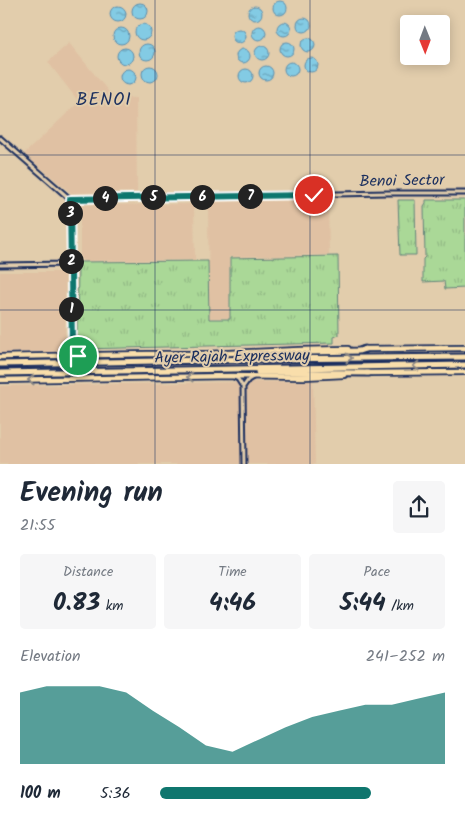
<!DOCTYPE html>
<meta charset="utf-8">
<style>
:root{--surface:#fff;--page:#f6f6f7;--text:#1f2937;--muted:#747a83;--accent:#0f766e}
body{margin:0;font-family:Kalam,sans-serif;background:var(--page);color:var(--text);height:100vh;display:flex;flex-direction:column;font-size:19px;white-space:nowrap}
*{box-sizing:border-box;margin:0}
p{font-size:16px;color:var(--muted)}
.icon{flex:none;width:28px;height:28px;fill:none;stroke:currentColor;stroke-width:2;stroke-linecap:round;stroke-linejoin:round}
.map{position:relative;height:464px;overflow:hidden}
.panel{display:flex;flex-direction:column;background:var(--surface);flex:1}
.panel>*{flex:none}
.needle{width:32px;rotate:179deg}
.fabs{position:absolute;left:400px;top:15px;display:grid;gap:10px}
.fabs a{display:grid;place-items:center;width:50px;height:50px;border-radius:5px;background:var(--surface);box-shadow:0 2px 12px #0003;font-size:25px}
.pin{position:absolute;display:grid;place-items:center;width:42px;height:42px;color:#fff;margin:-21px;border:2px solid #fff;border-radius:50%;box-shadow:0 1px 5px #0007}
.km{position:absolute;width:25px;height:25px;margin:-12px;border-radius:50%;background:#222;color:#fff;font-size:14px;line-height:25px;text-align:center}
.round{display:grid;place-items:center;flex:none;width:52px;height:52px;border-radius:5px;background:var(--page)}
.summary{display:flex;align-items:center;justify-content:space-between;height:85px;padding:0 20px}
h1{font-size:28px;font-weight:800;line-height:38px}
.stats{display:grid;grid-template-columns:repeat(3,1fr);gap:8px;height:85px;padding:5px 20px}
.stats div{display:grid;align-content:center;border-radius:5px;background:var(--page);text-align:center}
.stats b{font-size:25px;font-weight:800}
.stats small{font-size:14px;font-weight:400}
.stats p{font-size:14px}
.chart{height:140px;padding:10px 20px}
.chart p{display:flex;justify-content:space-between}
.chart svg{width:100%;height:90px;margin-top:5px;fill:var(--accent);opacity:.7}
ul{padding:0 20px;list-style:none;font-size:16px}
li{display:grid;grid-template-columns:80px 60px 1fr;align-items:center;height:38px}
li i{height:12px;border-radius:6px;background:var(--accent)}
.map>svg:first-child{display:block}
.built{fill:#e0c1a3}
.grass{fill:url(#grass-tufts);stroke:#62847a}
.water{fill:url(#water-ripples);stroke:#598dae}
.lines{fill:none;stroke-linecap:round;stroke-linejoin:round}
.street-casing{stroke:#1b2f5e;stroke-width:7}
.primary-casing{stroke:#1b2f5e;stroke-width:8}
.highway-casing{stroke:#1b2f5e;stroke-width:9}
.street{stroke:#e2cdac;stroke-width:3}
.primary{stroke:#f9deab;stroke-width:4.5}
.highway{stroke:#f9deab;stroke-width:5}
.oneway{stroke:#8a8684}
.route-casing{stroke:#fff;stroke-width:10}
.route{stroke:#0f766e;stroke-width:6}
.grid{fill:none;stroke:#1b2f5e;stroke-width:1;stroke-opacity:0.55}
.labels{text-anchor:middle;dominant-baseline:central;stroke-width:4;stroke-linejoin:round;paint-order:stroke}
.street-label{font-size:16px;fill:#1b2f5e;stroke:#e2cdac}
.neighbourhood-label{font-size:18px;letter-spacing:1px;fill:#1b2f5e;stroke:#e2cdac}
</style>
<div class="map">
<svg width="465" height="465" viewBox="0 0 465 465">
<defs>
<pattern id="grass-tufts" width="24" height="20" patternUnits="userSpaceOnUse" patternTransform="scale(1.25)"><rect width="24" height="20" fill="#aad897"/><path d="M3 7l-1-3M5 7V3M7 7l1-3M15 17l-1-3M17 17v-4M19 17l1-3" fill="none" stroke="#92ba85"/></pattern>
<pattern id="water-ripples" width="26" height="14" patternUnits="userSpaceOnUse" patternTransform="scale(1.25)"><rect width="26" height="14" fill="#83cbe4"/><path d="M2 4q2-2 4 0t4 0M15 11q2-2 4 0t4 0" fill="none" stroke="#6aa5bc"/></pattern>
</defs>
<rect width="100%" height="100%" fill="#e2cdac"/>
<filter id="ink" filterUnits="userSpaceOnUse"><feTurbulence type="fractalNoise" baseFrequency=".02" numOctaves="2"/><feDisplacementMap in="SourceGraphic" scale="10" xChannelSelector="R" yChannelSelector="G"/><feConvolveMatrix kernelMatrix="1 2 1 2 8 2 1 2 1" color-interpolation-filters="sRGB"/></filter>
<g filter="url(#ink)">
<path class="built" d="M69,43L113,97L136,98L137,192L71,193L24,154L79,102L48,62Z
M328,200L329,255L229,257L230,318H209L208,202Z
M194,204L195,260L84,261L80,258V205Z
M0,272H60L65,277V347L59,352L0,353Z
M313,381L315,464H0V386Z"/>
<path class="grass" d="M398,200H415L416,255H400Z
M426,200H465V288L445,289L444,281L423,282V259L425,257L424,206L426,203Z
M338,256L339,335L334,337V343L81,349L77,345L78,262L208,261L209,319H230V258Z"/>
<path class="water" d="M273 8a7 7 0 1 1 14 0a7 7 0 1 1-14 0Z
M132 11a8 8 0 1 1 16 0a8 8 0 1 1-16 0Z
M110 14a8 8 0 1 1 16 0a8 8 0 1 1-16 0Z
M248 13a7 7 0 1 1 14 0a7 7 0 1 1-14 0Z
M297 25a7 7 0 1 1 14 0a7 7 0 1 1-14 0Z
M277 29a7 7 0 1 1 14 0a7 7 0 1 1-14 0Z
M135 32a8 8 0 1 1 16 0a8 8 0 1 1-16 0Z
M252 33a7 7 0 1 1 14 0a7 7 0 1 1-14 0Z
M113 36a8 8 0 1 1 16 0a8 8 0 1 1-16 0Z
M232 36a7 7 0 1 1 14 0a7 7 0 1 1-14 0Z
M301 45a7 7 0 1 1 14 0a7 7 0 1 1-14 0Z
M280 49a7 7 0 1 1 14 0a7 7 0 1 1-14 0Z
M139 52a8 8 0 1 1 16 0a8 8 0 1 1-16 0Z
M255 53a7 7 0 1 1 14 0a7 7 0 1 1-14 0Z
M117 56a8 8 0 1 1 16 0a8 8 0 1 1-16 0Z
M236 56a7 7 0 1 1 14 0a7 7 0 1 1-14 0Z
M304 65a7 7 0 1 1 14 0a7 7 0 1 1-14 0Z
M284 69a7 7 0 1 1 14 0a7 7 0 1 1-14 0Z
M142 74a8 8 0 1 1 16 0a8 8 0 1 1-16 0Z
M259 73a7 7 0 1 1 14 0a7 7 0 1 1-14 0Z
M120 77a8 8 0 1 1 16 0a8 8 0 1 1-16 0Z
M239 76a7 7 0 1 1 14 0a7 7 0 1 1-14 0Z"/>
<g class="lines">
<g class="street-casing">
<path id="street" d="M0,138L70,199L387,193H465
M70,199L72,348L74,352L77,355
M0,265L71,264
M234,377L238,379L243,387L244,465
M243,387L248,380L253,377"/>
</g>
<g class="primary-casing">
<path id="primary" d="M364,349L465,348
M0,357L147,354H207L299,350L348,349
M366,373L465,372
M0,380L231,376L304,377L344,375"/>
</g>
<g class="highway-casing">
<path id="highway" d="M275,356L310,352L359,351L365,349
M0,364L265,359L465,357
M258,372L369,373
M0,373L465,365"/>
</g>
<use href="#street" class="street"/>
<use href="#primary" class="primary"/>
<use href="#highway" class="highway"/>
</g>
<defs><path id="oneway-chevron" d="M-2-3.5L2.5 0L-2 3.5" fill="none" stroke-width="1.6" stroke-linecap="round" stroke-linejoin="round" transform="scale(1.25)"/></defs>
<g class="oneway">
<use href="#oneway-chevron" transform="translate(349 358)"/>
<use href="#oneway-chevron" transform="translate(416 366) rotate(179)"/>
<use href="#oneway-chevron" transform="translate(190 377) rotate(179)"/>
<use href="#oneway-chevron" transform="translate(31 380) rotate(179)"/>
</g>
</g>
<g class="lines" filter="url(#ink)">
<g class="route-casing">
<path id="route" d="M78,356L74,352L72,348L70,199L314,195"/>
</g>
<use href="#route" class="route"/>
</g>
<path class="grid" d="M155,0V465M310,0V465M0,155H465M0,310H465"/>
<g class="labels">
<g class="street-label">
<text transform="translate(402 181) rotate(-1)">Benoi Sector</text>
<text transform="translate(232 357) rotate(-1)">Ayer Rajah Expressway</text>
</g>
<g class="neighbourhood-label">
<text x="104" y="100">BENOI</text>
</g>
</g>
</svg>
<div class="fabs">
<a><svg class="needle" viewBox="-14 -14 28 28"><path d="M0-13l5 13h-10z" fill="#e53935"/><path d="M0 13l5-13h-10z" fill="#747a83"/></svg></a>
</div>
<div class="pin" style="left:78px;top:356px;background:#1e9e55"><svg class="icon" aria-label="arrive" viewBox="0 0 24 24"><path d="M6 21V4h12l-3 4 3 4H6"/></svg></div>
<div class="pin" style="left:314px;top:195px;background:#d93025"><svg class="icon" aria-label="check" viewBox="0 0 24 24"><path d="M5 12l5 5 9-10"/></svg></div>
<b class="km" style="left:71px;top:309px">1</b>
<b class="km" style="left:71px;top:261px">2</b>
<b class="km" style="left:70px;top:213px">3</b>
<b class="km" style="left:105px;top:198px">4</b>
<b class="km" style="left:153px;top:197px">5</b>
<b class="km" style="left:202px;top:197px">6</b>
<b class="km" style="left:250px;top:196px">7</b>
</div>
<section class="panel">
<div class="summary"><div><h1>Evening run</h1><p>21:55</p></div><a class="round"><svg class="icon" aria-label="share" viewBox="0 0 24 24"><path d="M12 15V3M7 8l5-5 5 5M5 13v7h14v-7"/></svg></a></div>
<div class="stats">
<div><p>Distance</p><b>0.83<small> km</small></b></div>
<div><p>Time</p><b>4:46</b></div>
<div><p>Pace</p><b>5:44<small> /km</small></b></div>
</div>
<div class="chart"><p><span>Elevation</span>241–252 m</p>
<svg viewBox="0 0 160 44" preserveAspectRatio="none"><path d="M0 44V9L10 6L20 6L30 6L40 9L50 18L60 26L70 35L80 38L90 32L100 26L110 21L120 18L130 15L140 15L150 12L160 9V44z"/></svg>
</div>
<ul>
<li><b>100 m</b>5:36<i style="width:74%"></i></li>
</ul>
</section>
